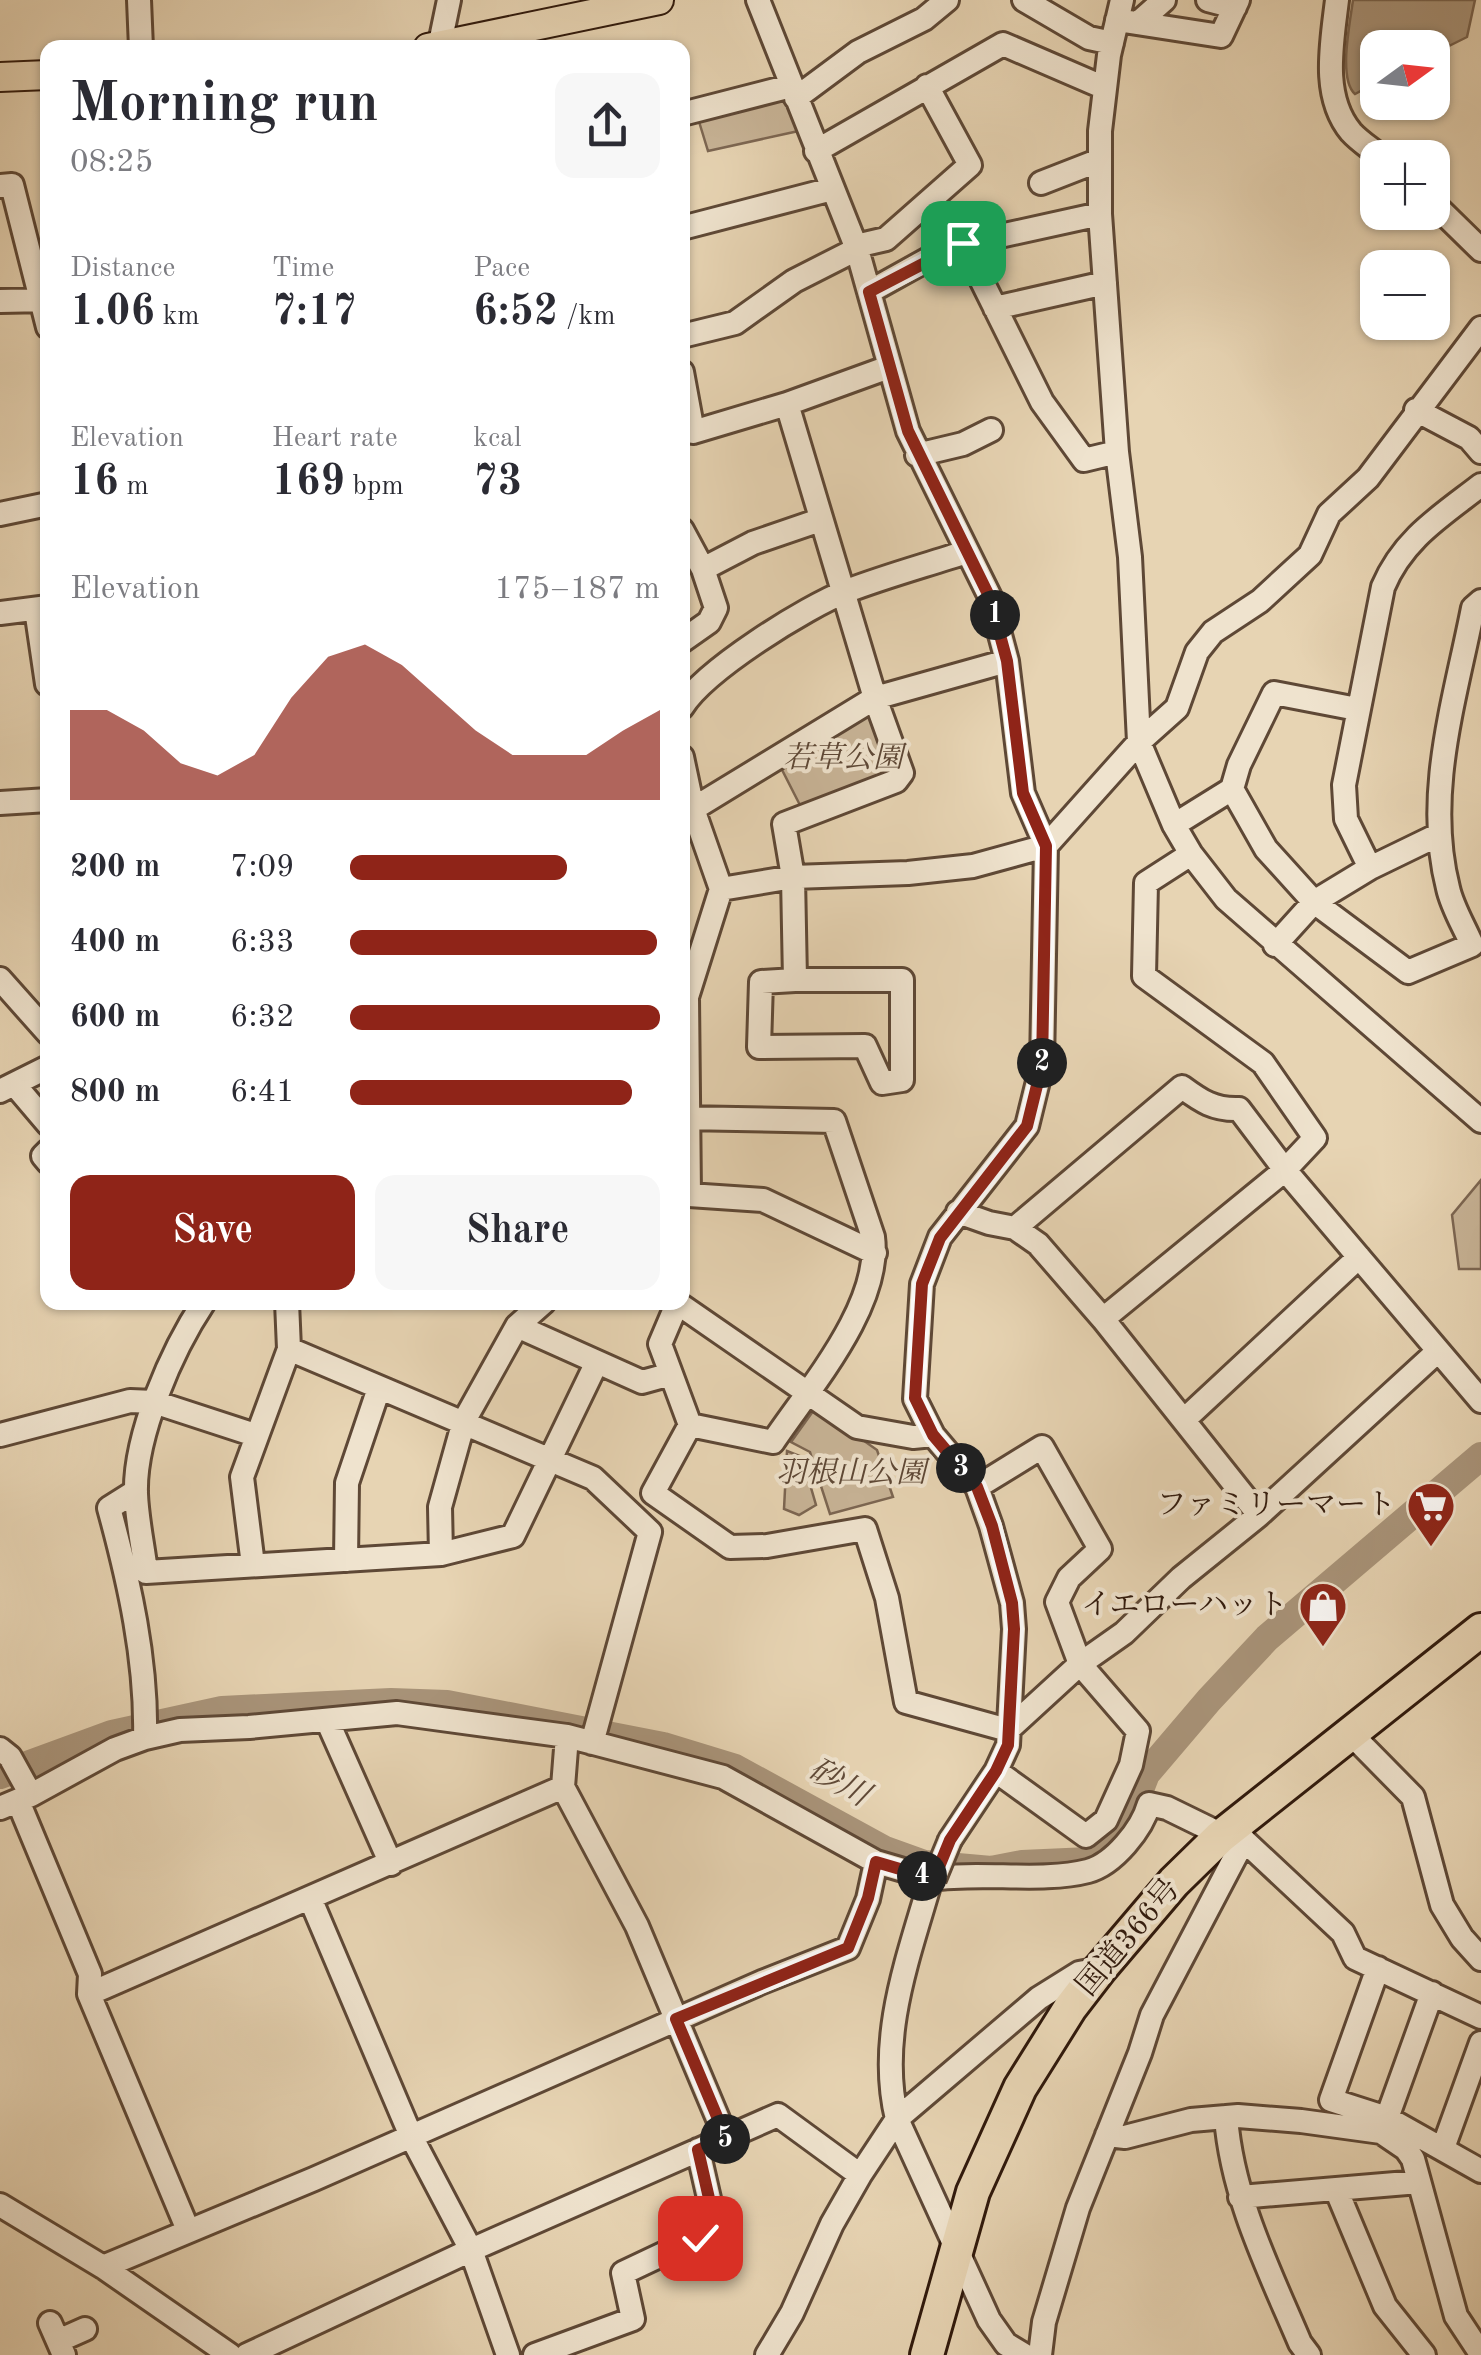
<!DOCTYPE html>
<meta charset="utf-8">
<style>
:root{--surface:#fff;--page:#f7f7f7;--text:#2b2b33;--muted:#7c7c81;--accent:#8f2418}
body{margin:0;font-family:"Old Standard TT","Noto Serif JP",serif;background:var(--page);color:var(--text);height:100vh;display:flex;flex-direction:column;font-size:38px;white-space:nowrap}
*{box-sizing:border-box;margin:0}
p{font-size:32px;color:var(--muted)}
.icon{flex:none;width:55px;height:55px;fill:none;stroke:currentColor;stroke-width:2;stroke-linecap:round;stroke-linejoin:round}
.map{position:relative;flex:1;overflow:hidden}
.details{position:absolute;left:40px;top:40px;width:650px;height:1270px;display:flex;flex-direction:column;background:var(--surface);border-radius:20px;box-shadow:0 2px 8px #0004}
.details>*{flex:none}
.needle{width:65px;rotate:75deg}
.buttons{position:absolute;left:1360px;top:30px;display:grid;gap:20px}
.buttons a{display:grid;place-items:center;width:90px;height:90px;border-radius:20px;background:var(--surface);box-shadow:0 2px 8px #0004;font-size:50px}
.pin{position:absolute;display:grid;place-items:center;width:85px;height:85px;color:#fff;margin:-42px;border-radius:20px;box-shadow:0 5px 15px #0006}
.km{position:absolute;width:50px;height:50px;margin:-25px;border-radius:50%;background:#222;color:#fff;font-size:28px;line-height:50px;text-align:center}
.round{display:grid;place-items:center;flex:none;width:105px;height:105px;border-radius:20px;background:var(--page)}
.head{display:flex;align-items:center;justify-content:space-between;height:170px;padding:0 30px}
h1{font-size:55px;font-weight:800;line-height:75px}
.figures{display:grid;grid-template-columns:repeat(3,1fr);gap:15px;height:170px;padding:10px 30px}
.figures div{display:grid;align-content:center}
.figures b{font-size:42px;font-weight:800}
.figures small{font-size:28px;font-weight:400}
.figures p{font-size:28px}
.chart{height:280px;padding:20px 30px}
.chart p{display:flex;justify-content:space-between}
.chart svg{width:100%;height:180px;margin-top:10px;fill:var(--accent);opacity:.7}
.cta{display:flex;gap:20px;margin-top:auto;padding:20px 30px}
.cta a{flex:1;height:115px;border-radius:20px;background:var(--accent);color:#fff;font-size:40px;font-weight:800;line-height:115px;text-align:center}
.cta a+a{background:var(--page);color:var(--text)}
ul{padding:0 30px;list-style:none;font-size:32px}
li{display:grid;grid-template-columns:160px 120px 1fr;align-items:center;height:75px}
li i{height:25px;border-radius:12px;background:var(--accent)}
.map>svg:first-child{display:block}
.green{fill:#c8b497;stroke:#7c6652;stroke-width:2.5}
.water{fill:#a9947a;stroke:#79634e;stroke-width:2.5}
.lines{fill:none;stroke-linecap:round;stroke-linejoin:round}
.river{stroke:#a9947a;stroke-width:28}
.minor-casing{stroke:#5e4836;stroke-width:28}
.major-casing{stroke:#30190c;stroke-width:32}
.highway-casing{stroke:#30190c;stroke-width:38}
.minor{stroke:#efe3ce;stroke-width:22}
.major{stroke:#e7d4b3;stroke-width:28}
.highway{stroke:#e7d4b3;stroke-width:32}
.minor-bridge-casing{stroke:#5e4836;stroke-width:28;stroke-linecap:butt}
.minor-bridge{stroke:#efe3ce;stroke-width:22}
.route-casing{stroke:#fff;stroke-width:20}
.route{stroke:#8f2418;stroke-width:12}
.labels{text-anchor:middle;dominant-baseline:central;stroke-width:8;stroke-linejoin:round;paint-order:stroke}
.park-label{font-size:30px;font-style:italic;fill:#5e4836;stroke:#efe3ce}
.poi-label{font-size:30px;fill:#30190c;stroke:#efe3ce;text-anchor:end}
.street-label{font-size:30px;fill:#30190c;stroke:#efe3ce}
.water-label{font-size:32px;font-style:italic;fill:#604a38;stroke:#efe3ce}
</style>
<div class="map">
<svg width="1481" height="2355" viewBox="0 0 1481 2355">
<rect width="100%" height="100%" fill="#e7d4b3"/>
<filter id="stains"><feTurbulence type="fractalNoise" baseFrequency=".002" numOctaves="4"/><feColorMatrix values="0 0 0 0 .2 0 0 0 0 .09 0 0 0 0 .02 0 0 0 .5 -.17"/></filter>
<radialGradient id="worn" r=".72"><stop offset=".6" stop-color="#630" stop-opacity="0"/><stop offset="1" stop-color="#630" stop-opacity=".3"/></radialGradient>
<path class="green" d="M786,92L803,130L708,151L697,115Z
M865,708L893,774L804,813L777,760Z
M1481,1180V1269H1459L1452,1215Z
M816,1407L877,1450L893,1497L830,1514L810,1452L791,1442Z
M787,1451L802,1457L816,1505L799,1515L784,1509Z"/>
<path class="water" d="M1353,0H1475L1467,37L1433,54L1432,48H1378L1377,82L1355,94C1338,79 1350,23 1353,0Z"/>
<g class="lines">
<path class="river" d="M0,1775L112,1734L222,1710L391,1702L447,1704L663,1746L735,1768L885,1850L924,1864L991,1870L1022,1864L1089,1861L1124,1831L1146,1774L1209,1700L1267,1638L1481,1456"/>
<g class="minor-casing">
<path id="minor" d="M139,0L141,48
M758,0L857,249L908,431L990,597L1007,661L1023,793L1046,846L1042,1065L1027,1126L940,1237L922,1284L915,1399L933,1435L977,1487L991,1526L1012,1603L1014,1629L1008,1745L996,1771L950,1840
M1024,0L1089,38L1112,43
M1122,0L1109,55L1100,131V214L1117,452L1130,557L1139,742L1174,825L1191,854L1226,899L1481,1121
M1208,0L1235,7
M1337,0C1332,43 1321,96 1351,132C1360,142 1372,149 1382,158
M1117,20L1221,36L1238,0
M1138,23L1164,0
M439,48L449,0
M796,98L858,52L924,19L947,0
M682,114L791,86
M816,151L1003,44L1105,88
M1041,183L1100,160
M0,186L12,185L48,327
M1432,202L1481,250
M682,228L832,189
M963,243L1042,402L1084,460L1117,452
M856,246L886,239L970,165L927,86
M869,292L950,247L1100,214
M0,301L48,300
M995,308L1105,283
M682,336L735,323L794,281L857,249
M682,372L693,432L787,404L889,367
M787,404L875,698L902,773L896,781L784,824L793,877L795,980
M1416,410L1469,438L1481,452
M917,455L963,444L991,430
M0,514L48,504
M682,530L703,569L716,608L709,622L682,641
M703,569L753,543L820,520
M36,609L47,684
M0,613L48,607
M682,707C705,670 806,607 847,591C886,576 927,565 966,552
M682,757L693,809L721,889L687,997L689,1195L763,1200L875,1253
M1232,789L1266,849L1314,902L1408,972L1472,945C1464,926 1452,907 1448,888C1424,794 1455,700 1473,608L1481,601
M0,803L48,800
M693,809L875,698L1007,661
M1174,825L1232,789L1239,765L1274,693L1357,709
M1370,868L1346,819L1344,785L1383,587C1403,539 1441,516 1481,485
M721,889L793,877L908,873L973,866L1046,846L1139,742L1177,708L1197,652L1213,632L1260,601L1310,555L1329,514L1368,478L1481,328
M1275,945L1314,902L1370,868L1438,835
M0,979L48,1033
M795,980H902V1080L882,1083L865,1046L759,1047L761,982Z
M14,1084L48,1124
M0,1091L48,1067
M682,1118L834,1121L873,1237C882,1305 810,1387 773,1442L690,1425
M48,1151L43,1156L48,1162
M958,1212L989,1223L1015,1228L1038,1244L1103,1319L1259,1515
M1015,1228L1182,1087C1201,1101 1214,1110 1239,1109L1285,1170L1481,1401
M204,1302C172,1350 134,1436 136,1494C137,1520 143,1546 146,1572L441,1554L513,1536L596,1364
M676,1302L857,1427L913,1437L933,1435
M677,1304L660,1344L690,1425L653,1493L730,1547L767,1546L865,1529L887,1598L906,1702L1008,1730
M1103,1319L1285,1170L1315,1138L1263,1063L1144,976L1146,883L1191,854
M517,1326L642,1382L671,1374
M289,1349L593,1478L650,1532L592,1743
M1184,1420L1359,1257
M0,1435L130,1401L154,1402L255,1435
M977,1487L1042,1447L1100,1549L1069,1578L1057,1602L1080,1664L1138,1731L1131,1765L1106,1820L1086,1836L996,1771
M136,1491L109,1508C129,1581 147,1661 145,1738
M441,1554L440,1507L464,1421L517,1326L544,1302
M346,1560L347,1483L379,1388
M253,1565L242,1477L289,1349L287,1302
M327,1720L391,1864
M1008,1730L1080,1664L1124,1633L1181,1578L1259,1515L1438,1351
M1351,1734L1413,1797L1442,1905L1462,1938L1481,1959
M567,1736L563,1787L637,1926L726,2138
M0,1749L10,1757L31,1795
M18,1801L90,1974L89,1994L188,2230
M0,1808L31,1795L115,1749L145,1738L180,1730L249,1727L397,1713L567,1736L723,1777L876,1862L934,1879
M1234,1831L1343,1933L1355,1958L1481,2017
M931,1879C909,1956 877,2037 897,2119L989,2320L1006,2344L1024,2355
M931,1879C980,1871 1042,1883 1088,1871C1114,1864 1142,1829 1149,1804L1167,1808L1210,1829
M310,1898L411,2136L471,2250L508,2355
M1378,1968L1331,2100L1387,2118L1481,2171
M89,1994L563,1787
M1226,2117C1232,2197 1269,2270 1300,2343L1309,2355
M1387,2118L1432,1993
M1107,2135L1125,2137L1191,2120L1238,2116L1301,2121L1381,2132L1406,2149L1413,2159L1456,2316L1481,2354
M1443,2148L1481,2043
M1336,2189L1385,2306L1424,2355
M1240,2197L1419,2182
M0,2205L103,2267L230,2355
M103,2267L314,2179L762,1982L848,1948L868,1899L876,1862
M50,2323L64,2355
M58,2341L85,2329
M247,2355L471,2250L778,2115L860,2175
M535,2355L633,2319L623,2273L716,2229L698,2150
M767,2355L792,2313L832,2224L860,2175L897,2119L1039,1998L1079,1973L1100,1969
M1040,2355L1044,2322L1078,2208L1140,2053L1152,2015L1244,1840"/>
</g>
<g class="major-casing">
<path id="major" d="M428,48L659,0
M0,77L48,75"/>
</g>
<g class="highway-casing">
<path id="highway" d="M927,2355L973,2192L1020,2088L1070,2008L1100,1969L1174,1882L1220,1837L1481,1630"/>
</g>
<use href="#minor" class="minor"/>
<use href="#major" class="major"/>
<use href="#highway" class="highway"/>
<g class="minor-bridge-casing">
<path id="minor-bridge" d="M934,1879L950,1840"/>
</g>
<use href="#minor-bridge" class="minor-bridge"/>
</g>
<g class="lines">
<g class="route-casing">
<path id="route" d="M700,2238L716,2229L698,2150L726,2138L676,2019L848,1948L868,1898L876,1862L934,1879L950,1840L996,1771L1008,1745L1014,1629L1012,1603L992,1526L977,1487L933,1435L915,1398L922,1284L940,1238L1027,1126L1042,1065L1046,846L1023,793L1007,661L990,598L908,431L869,292L963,243"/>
</g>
<use href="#route" class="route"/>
</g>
<defs>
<g id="supermarket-pin" transform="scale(2.5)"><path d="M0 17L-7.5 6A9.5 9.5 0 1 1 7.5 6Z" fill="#8f2418" stroke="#efe3ce"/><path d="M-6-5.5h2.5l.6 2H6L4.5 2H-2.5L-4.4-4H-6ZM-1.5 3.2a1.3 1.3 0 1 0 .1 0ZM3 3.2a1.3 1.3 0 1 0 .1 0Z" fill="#fff"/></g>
<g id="shop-pin" transform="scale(2.5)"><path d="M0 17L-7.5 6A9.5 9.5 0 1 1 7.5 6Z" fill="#8f2418" stroke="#efe3ce"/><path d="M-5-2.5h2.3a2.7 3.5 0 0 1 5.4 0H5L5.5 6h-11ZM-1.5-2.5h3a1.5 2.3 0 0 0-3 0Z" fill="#fff"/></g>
</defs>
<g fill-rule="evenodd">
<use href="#supermarket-pin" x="1431" y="1506"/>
<use href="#shop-pin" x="1323" y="1606"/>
</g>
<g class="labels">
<g class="park-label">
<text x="843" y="759">若草公園</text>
<text x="851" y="1474">羽根山公園</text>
</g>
<g class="poi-label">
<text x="1396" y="1506">ファミリーマート</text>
<text x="1288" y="1606">イエローハット</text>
</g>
<g class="street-label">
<text transform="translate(1129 1938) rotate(-50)">国道366号</text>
</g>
<g class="water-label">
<text transform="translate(838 1784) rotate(29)">砂川</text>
</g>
</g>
<rect width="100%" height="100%" filter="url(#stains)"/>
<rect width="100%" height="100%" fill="url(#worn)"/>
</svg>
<div class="buttons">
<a><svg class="needle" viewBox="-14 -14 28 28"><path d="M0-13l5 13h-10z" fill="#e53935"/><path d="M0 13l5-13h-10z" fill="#7c7c81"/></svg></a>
<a>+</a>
<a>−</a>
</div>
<div class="pin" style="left:963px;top:243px;background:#1e9e55"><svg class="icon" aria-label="arrive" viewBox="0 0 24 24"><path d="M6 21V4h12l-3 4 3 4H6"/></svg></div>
<div class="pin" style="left:700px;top:2238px;background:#d93025"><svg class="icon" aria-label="check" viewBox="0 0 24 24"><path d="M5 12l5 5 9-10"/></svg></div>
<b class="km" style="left:995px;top:615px">1</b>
<b class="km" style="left:1042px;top:1063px">2</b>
<b class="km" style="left:961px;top:1468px">3</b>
<b class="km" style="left:922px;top:1876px">4</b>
<b class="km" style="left:725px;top:2139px">5</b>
<section class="details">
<div class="head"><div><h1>Morning run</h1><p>08:25</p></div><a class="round"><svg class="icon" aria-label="share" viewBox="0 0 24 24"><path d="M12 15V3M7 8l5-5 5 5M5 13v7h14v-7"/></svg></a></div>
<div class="figures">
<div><p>Distance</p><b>1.06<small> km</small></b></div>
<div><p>Time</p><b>7:17</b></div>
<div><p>Pace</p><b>6:52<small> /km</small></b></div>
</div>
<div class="figures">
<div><p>Elevation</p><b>16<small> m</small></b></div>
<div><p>Heart rate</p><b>169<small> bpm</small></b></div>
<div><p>kcal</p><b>73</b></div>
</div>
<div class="chart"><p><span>Elevation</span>175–187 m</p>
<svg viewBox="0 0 160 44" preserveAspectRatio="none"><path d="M0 44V22L10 22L20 27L30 35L40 38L50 33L60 19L70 9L80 6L90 11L100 19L110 27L120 33L130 33L140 33L150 27L160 22V44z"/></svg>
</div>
<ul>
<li><b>200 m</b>7:09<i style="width:70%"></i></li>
<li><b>400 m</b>6:33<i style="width:99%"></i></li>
<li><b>600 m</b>6:32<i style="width:100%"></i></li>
<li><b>800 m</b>6:41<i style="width:91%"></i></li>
</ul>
<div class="cta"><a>Save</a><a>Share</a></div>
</section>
</div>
